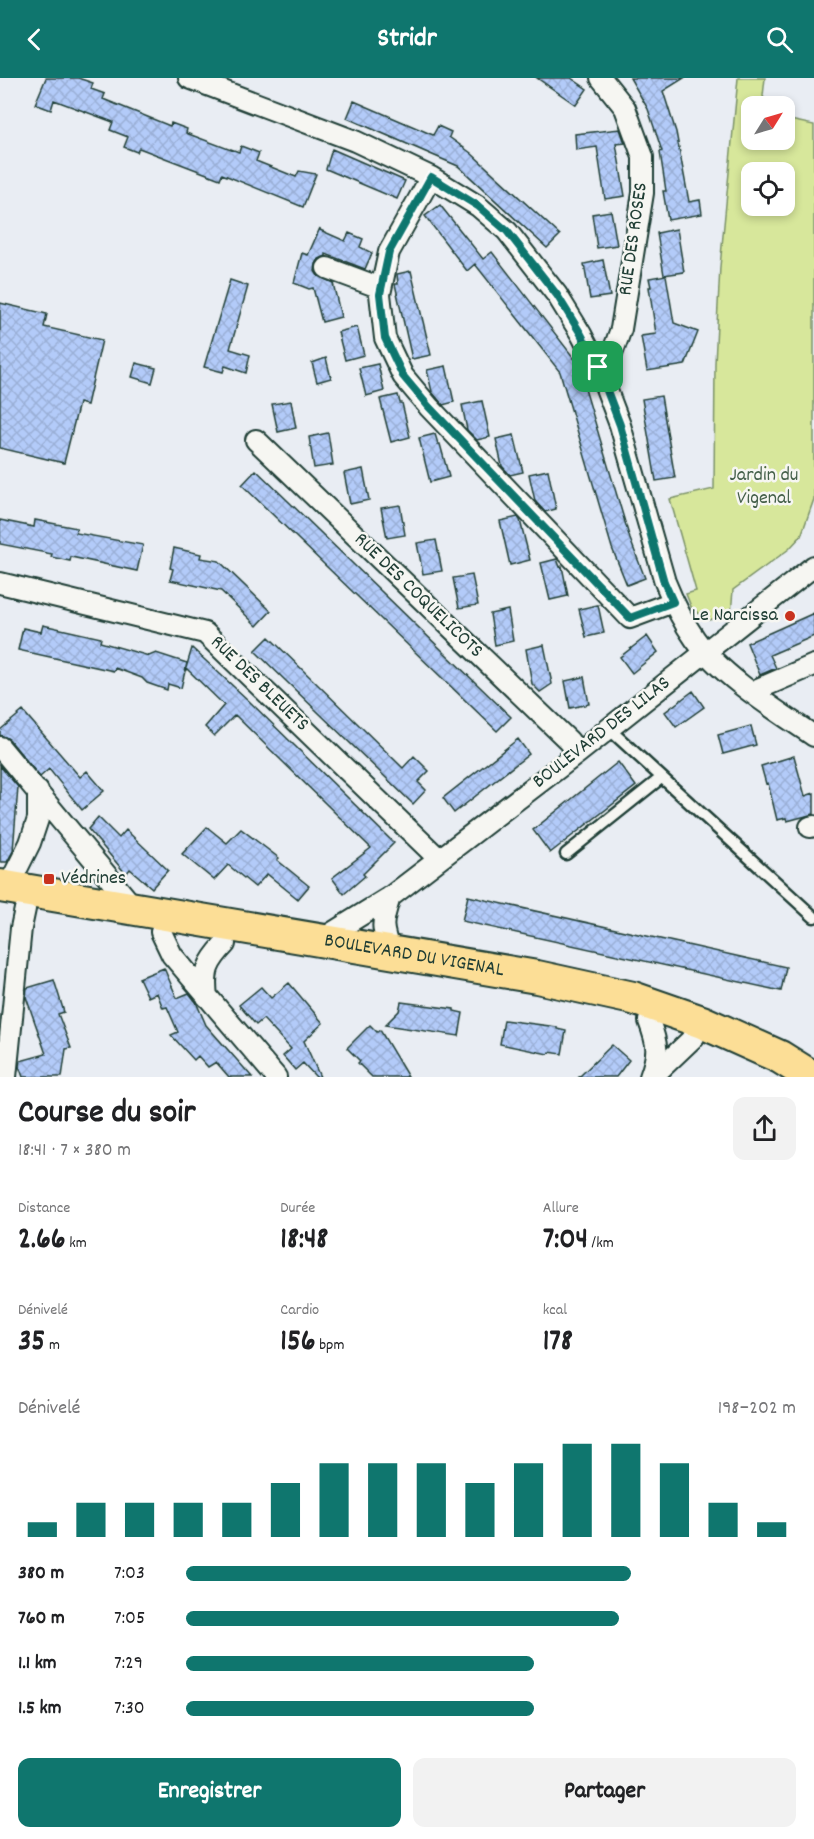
<!DOCTYPE html>
<html lang="fr">
<meta charset="utf-8">
<style>
:root{--surface:#fff;--page:#f2f2f2;--text:#202124;--muted:#757577;--accent:#0f766e}
body{margin:0;font-family:Dekko,sans-serif;background:var(--page);color:var(--text);height:100vh;display:flex;flex-direction:column;font-size:22px;white-space:nowrap}
*{box-sizing:border-box;margin:0}
p{font-size:20px;color:var(--muted)}
.icon{flex:none;width:33px;height:33px;fill:none;stroke:currentColor;stroke-width:2;stroke-linecap:round;stroke-linejoin:round}
.map{position:relative;height:999px;overflow:hidden}
.details{display:flex;flex-direction:column;background:var(--surface);flex:1}
.details>*{flex:none}
.needle{width:39px;rotate:53deg}
.controls{position:absolute;left:741px;top:18px;display:grid;gap:12px}
.controls a{display:grid;place-items:center;width:54px;height:54px;border-radius:12px;background:var(--surface);box-shadow:0 3px 9px #0003;font-size:30px}
.pin{position:absolute;display:grid;place-items:center;width:51px;height:51px;color:#fff;margin:-26px;border-radius:12px;box-shadow:0 3px 9px #0006}
.round{display:grid;place-items:center;flex:none;width:63px;height:63px;border-radius:12px;background:var(--page)}
.summary{display:flex;align-items:center;justify-content:space-between;height:102px;padding:0 18px}
h1{font-size:33px;font-weight:700;line-height:45px}
.figures{display:grid;grid-template-columns:repeat(3,1fr);gap:9px;height:102px;padding:6px 18px}
.figures div{display:grid;align-content:center}
.figures b{font-size:30px;font-weight:700}
.figures small{font-size:16px;font-weight:400}
.figures p{font-size:16px}
.chart{height:168px;padding:12px 18px}
.chart p{display:flex;justify-content:space-between}
.chart svg{width:100%;height:108px;margin-top:6px;stroke:var(--accent);stroke-width:6}
.action{display:flex;gap:12px;margin-top:auto;padding:12px 18px}
.action a{flex:1;height:69px;border-radius:12px;background:var(--accent);color:#fff;font-size:24px;font-weight:700;line-height:69px;text-align:center}
.action a+a{background:var(--page);color:var(--text)}
ul{padding:0 18px;list-style:none;font-size:20px}
li{display:grid;grid-template-columns:96px 72px 1fr;align-items:center;height:45px}
li i{height:15px;border-radius:8px;background:var(--accent)}
header{display:flex;justify-content:space-between;align-items:center;height:78px;padding:0 18px;background:var(--accent);color:#fff;font-size:27px;font-weight:700}
.map>svg:first-child{display:block}
.park{fill:#d7e79b;stroke:#7b9268;stroke-width:1.5;fill-rule:evenodd}
.building{fill:url(#building-cross-hatch);stroke:#1f3d34;stroke-width:1.5}
.lines{fill:none;stroke-linecap:round;stroke-linejoin:round}
.service-casing{stroke:#1f3d34;stroke-width:15}
.minor-casing{stroke:#1f3d34;stroke-width:24}
.primary-casing{stroke:#1f3d34;stroke-width:36}
.service{stroke:#f6f6f2;stroke-width:10}
.minor{stroke:#f6f6f2;stroke-width:20}
.primary{stroke:#fcde96;stroke-width:32}
.route-casing{stroke:#fff;stroke-width:12}
.route{stroke:#0f766e;stroke-width:8}
.poi-dot{fill:#c8321e;stroke:#f6f6f2;stroke-width:2}
.labels{text-anchor:middle;dominant-baseline:central;stroke-width:5;stroke-linejoin:round;paint-order:stroke}
.street-label{font-size:20px;fill:#1f3d34;stroke:#f6f6f2}
.park-label{font-size:20px;fill:#445f49;stroke:#f6f6f2}
.poi-label{font-size:20px;fill:#1f3d34;stroke:#f6f6f2;text-anchor:end}
</style>
<header><svg class="icon" aria-label="back" viewBox="0 0 24 24"><path d="M15 5l-7 7 7 7"/></svg>Stridr<svg class="icon" aria-label="search" viewBox="0 0 24 24"><circle cx="10" cy="10" r="6"/><path d="M15 15l6 6"/></svg></header>
<div class="map">
<svg width="814" height="999" viewBox="0 0 814 999">
<defs>
<pattern id="building-cross-hatch" width="8" height="8" patternUnits="userSpaceOnUse" patternTransform="scale(1.5)"><rect width="8" height="8" fill="#b3cbf9"/><path d="M0 0l8 8M0 8l8-8" fill="none" stroke="#9aafd6"/></pattern>
</defs>
<rect width="100%" height="100%" fill="#e9edf3"/>
<filter id="ink" filterUnits="userSpaceOnUse"><feTurbulence type="fractalNoise" baseFrequency=".0167" numOctaves="2"/><feDisplacementMap in="SourceGraphic" scale="12" xChannelSelector="R" yChannelSelector="G"/><feConvolveMatrix kernelMatrix="1 2 1 2 8 2 1 2 1" color-interpolation-filters="sRGB"/></filter>
<g filter="url(#ink)">
<path class="park" d="M738,0H765L763,18L768,28H752V62H784L785,41L814,47V421L801,458L789,471L733,512L731,536L709,542L692,531L686,516L696,513L670,421L714,411L715,285L720,189ZM752,94H784V128H752Z"/>
<path class="building" d="M46,0H78L93,5L91,11L105,16L103,21L170,48L171,45L187,51L186,55L231,72V71L239,74L241,68L259,75L256,83L296,99L299,93L316,96L303,129L222,96L220,101L139,70L137,74L124,69L128,59L110,52L113,44L54,22L51,32L35,26Z
M537,0H571L587,11L576,27Z
M630,0H684L663,13L676,54L689,124L700,122L702,136L668,142L663,113H666L660,74L662,73L648,31Z
M354,23L433,57L438,48L451,54L449,59L471,75L560,157L547,170L458,88L347,40Z
M620,51L625,65L616,66L625,118L605,121L597,69L576,72L575,56Z
M332,71L405,103L397,121L326,91Z
M440,127L483,181L492,174L577,284L630,461L645,500L627,507L612,470L560,294L475,186L467,193L425,138Z
M611,133L617,167L597,170L592,136Z
M320,150V152L345,163L349,155L363,161L360,169L372,175L365,191L326,176V178L319,181L316,186L315,193L318,198L333,205L341,239L322,244L313,210L309,211L294,205L302,175L308,177Z
M677,151L684,194L664,197L657,155Z
M603,182L610,218L590,221L584,186Z
M411,193L431,277L412,281L395,206H398L397,196Z
M666,197L674,245L698,254L685,287L647,293L641,258L656,256L649,209H651L649,200Z
M230,202L248,208L230,271L250,277L246,295L225,288L223,294L204,289Z
M0,225L47,236L44,249L102,262L87,327L79,325L64,385L0,370Z
M357,249L364,277L345,282L338,254Z
M326,280L331,300L317,304L312,285Z
M136,285L156,290L152,305L132,299Z
M378,286L384,313L366,318L359,290Z
M446,288L454,324L443,327L432,314L427,292Z
M398,317L400,325H402L410,359L391,364L380,321Z
M661,318L675,400L656,403L642,321Z
M291,323L296,350L278,354L272,326Z
M482,323L490,359L477,362L467,352L462,327Z
M328,355L333,387L314,390L309,359Z
M435,356L438,366H440L449,399L430,404L419,360Z
M514,357L523,394L510,397L502,388L496,361Z
M363,391L369,422L350,426L344,395Z
M256,392L511,639L497,653L242,407Z
M548,392L556,431L545,434L535,423L529,396Z
M400,427L405,457L387,460L381,430Z
M518,439L520,442L530,482L510,487L500,443Z
M0,442L34,449L35,442L77,450L76,455L143,467L137,493L71,479L70,483L51,479L52,476L0,466Z
M436,462L442,493L423,496L417,465Z
M174,470L201,476L200,480L219,483L271,533L257,548L221,513L170,502L173,491L170,490Z
M557,481L560,489L562,488L568,518L550,522L541,485Z
M472,497L478,527L459,530L453,500Z
M598,527L604,555L586,559L579,531Z
M508,532L513,563L495,567L490,536Z
M814,535V558L770,577L776,590L760,597L747,565Z
M43,547L101,560L100,564L149,578L156,575L187,585L181,610L168,606L167,612L147,605L142,600L115,590L114,593L18,572L23,550L41,554Z
M647,558L658,574L632,595L620,579Z
M269,559L403,690L414,678L429,693L418,704L426,712L413,726L255,573Z
M544,567L552,606L540,614L532,606L526,571Z
M192,570L248,622L394,765L363,796L365,798L344,816L332,800L371,770L235,637L214,658L205,649L224,627L186,590Z
M584,599L589,626L570,630L565,603Z
M693,613L704,629L676,649L665,634Z
M23,633L80,699L87,693L104,713L82,732L49,691L40,699L9,661L0,657V652Z
M751,648L756,667L723,676L718,657Z
M518,661L529,676L454,735L443,720Z
M794,678L805,718L814,715V736L787,743L786,740L777,742L768,705L766,706L761,688Z
M618,684L636,708L550,775L533,752Z
M0,688L18,709L13,773L7,784H0Z
M98,739L119,760L126,752L168,792L152,810L130,791L126,796L88,751Z
M207,749L227,765L241,751L279,780L277,782L309,808L298,821L267,796L255,809L228,787L214,802L182,776Z
M468,818L786,889L781,913L462,843Z
M164,890L177,920L189,915L196,924L206,947L252,999H229L216,984L208,989L198,978L194,982L171,957L178,954L167,929L163,930L157,915L148,919L139,900Z
M54,902L64,934L58,936L71,970L66,971L62,999H23L19,988L20,983L46,976L26,919L27,910Z
M289,905L323,945L304,963L320,999H316L303,985L295,992L283,978L291,971L263,941L256,947L239,927L261,909L271,920Z
M401,924L454,931V933L463,935L459,958L385,947L399,933Z
M504,942L557,949V951L566,953L562,976L549,974L548,976L500,966Z
M370,947L377,954L380,952L408,999H372L358,985L360,983L347,970Z
M612,967L629,982L616,999H579Z"/>
<g class="lines">
<g class="service-casing">
<path id="service" d="M608,650L814,839
M566,776L661,700"/>
</g>
<g class="minor-casing">
<path id="minor" d="M189,0L355,63L431,99L478,128L507,153L557,217L581,256L598,289L620,347L665,504C673,524 683,544 695,561C722,599 776,632 814,658
M431,99L389,174L380,216L385,260L403,298L429,329L630,540L673,524
M327,190L381,210
M598,289L612,276L621,251L643,115V79L625,30L601,0
M256,362L569,663L578,675
M0,505L205,555L438,780
M751,614L814,587
M0,669L134,830
M810,749L814,748
M8,809L30,765L38,741V713
M390,819C381,846 381,849 391,876
M161,854L172,877L276,999
M319,863L390,819L578,675L814,488
M207,919C204,893 207,885 225,866
M649,943C658,967 659,974 650,999
M6,999L21,850L25,831
M652,999L694,959"/>
</g>
<g class="primary-casing">
<g id="primary">
<path id="s1" d="M0,808L537,899L633,920L702,944L780,979L812,999"/>
</g>
</g>
<use href="#service" class="service"/>
<use href="#minor" class="minor"/>
<use href="#primary" class="primary"/>
</g>
</g>
<g class="lines" filter="url(#ink)">
<g class="route-casing">
<path id="route" d="M431,99L478,128L507,153L557,217L581,256L598,289L620,347L664,504L673,524L630,540L429,329L403,298L385,260L380,216L389,174Z"/>
</g>
<use href="#route" class="route"/>
</g>
<g class="poi-dot">
<circle cx="790" cy="538" r="6"/>
<rect x="43" y="795" width="12" height="12" rx="3"/>
</g>
<g class="labels">
<g class="street-label">
<text transform="translate(634 161) rotate(-82)">RUE DES ROSES</text>
<text transform="translate(418 518) rotate(44)">RUE DES COQUELICOTS</text>
<text transform="translate(259 606) rotate(44)">RUE DES BLEUETS</text>
<text transform="translate(602 655) rotate(-38)">BOULEVARD DES LILAS</text>
<text stroke="none"><textPath href="#s1" startOffset="420">BOULEVARD DU VIGENAL</textPath></text>
</g>
<g class="park-label">
<text x="764" y="398">Jardin du<tspan x="764" dy="23">Vigenal</tspan></text>
</g>
<g class="poi-label">
<text x="778" y="538">Le Narcissa</text>
<text x="61" y="801" text-anchor="start">Védrines</text>
</g>
</g>
</svg>
<div class="controls">
<a><svg class="needle" viewBox="-14 -14 28 28"><path d="M0-13l5 13h-10z" fill="#e53935"/><path d="M0 13l5-13h-10z" fill="#757577"/></svg></a>
<a><svg class="icon" aria-label="locate" viewBox="0 0 24 24"><circle cx="12" cy="12" r="6"/><path d="M12 2v4M12 18v4M2 12h4M18 12h4"/></svg></a>
</div>
<div class="pin" style="left:598px;top:289px;background:#1e9e55"><svg class="icon" aria-label="arrive" viewBox="0 0 24 24"><path d="M6 21V4h12l-3 4 3 4H6"/></svg></div>
</div>
<section class="details">
<div class="summary"><div><h1>Course du soir</h1><p>18:41 · 7 × 380 m</p></div><a class="round"><svg class="icon" aria-label="share" viewBox="0 0 24 24"><path d="M12 15V3M7 8l5-5 5 5M5 13v7h14v-7"/></svg></a></div>
<div class="figures">
<div><p>Distance</p><b>2.66<small> km</small></b></div>
<div><p>Durée</p><b>18:48</b></div>
<div><p>Allure</p><b>7:04<small> /km</small></b></div>
</div>
<div class="figures">
<div><p>Dénivelé</p><b>35<small> m</small></b></div>
<div><p>Cardio</p><b>156<small> bpm</small></b></div>
<div><p>kcal</p><b>178</b></div>
</div>
<div class="chart"><p><span>Dénivelé</span>198–202 m</p>
<svg viewBox="0 0 160 44" preserveAspectRatio="none"><path d="M5 44V38M15 44V30M25 44V30M35 44V30M45 44V30M55 44V22M65 44V14M75 44V14M85 44V14M95 44V22M105 44V14M115 44V6M125 44V6M135 44V14M145 44V30M155 44V38"/></svg>
</div>
<ul>
<li><b>380 m</b>7:03<i style="width:73%"></i></li>
<li><b>760 m</b>7:05<i style="width:71%"></i></li>
<li><b>1.1 km</b>7:29<i style="width:57%"></i></li>
<li><b>1.5 km</b>7:30<i style="width:57%"></i></li>
</ul>
<div class="action"><a>Enregistrer</a><a>Partager</a></div>
</section>
